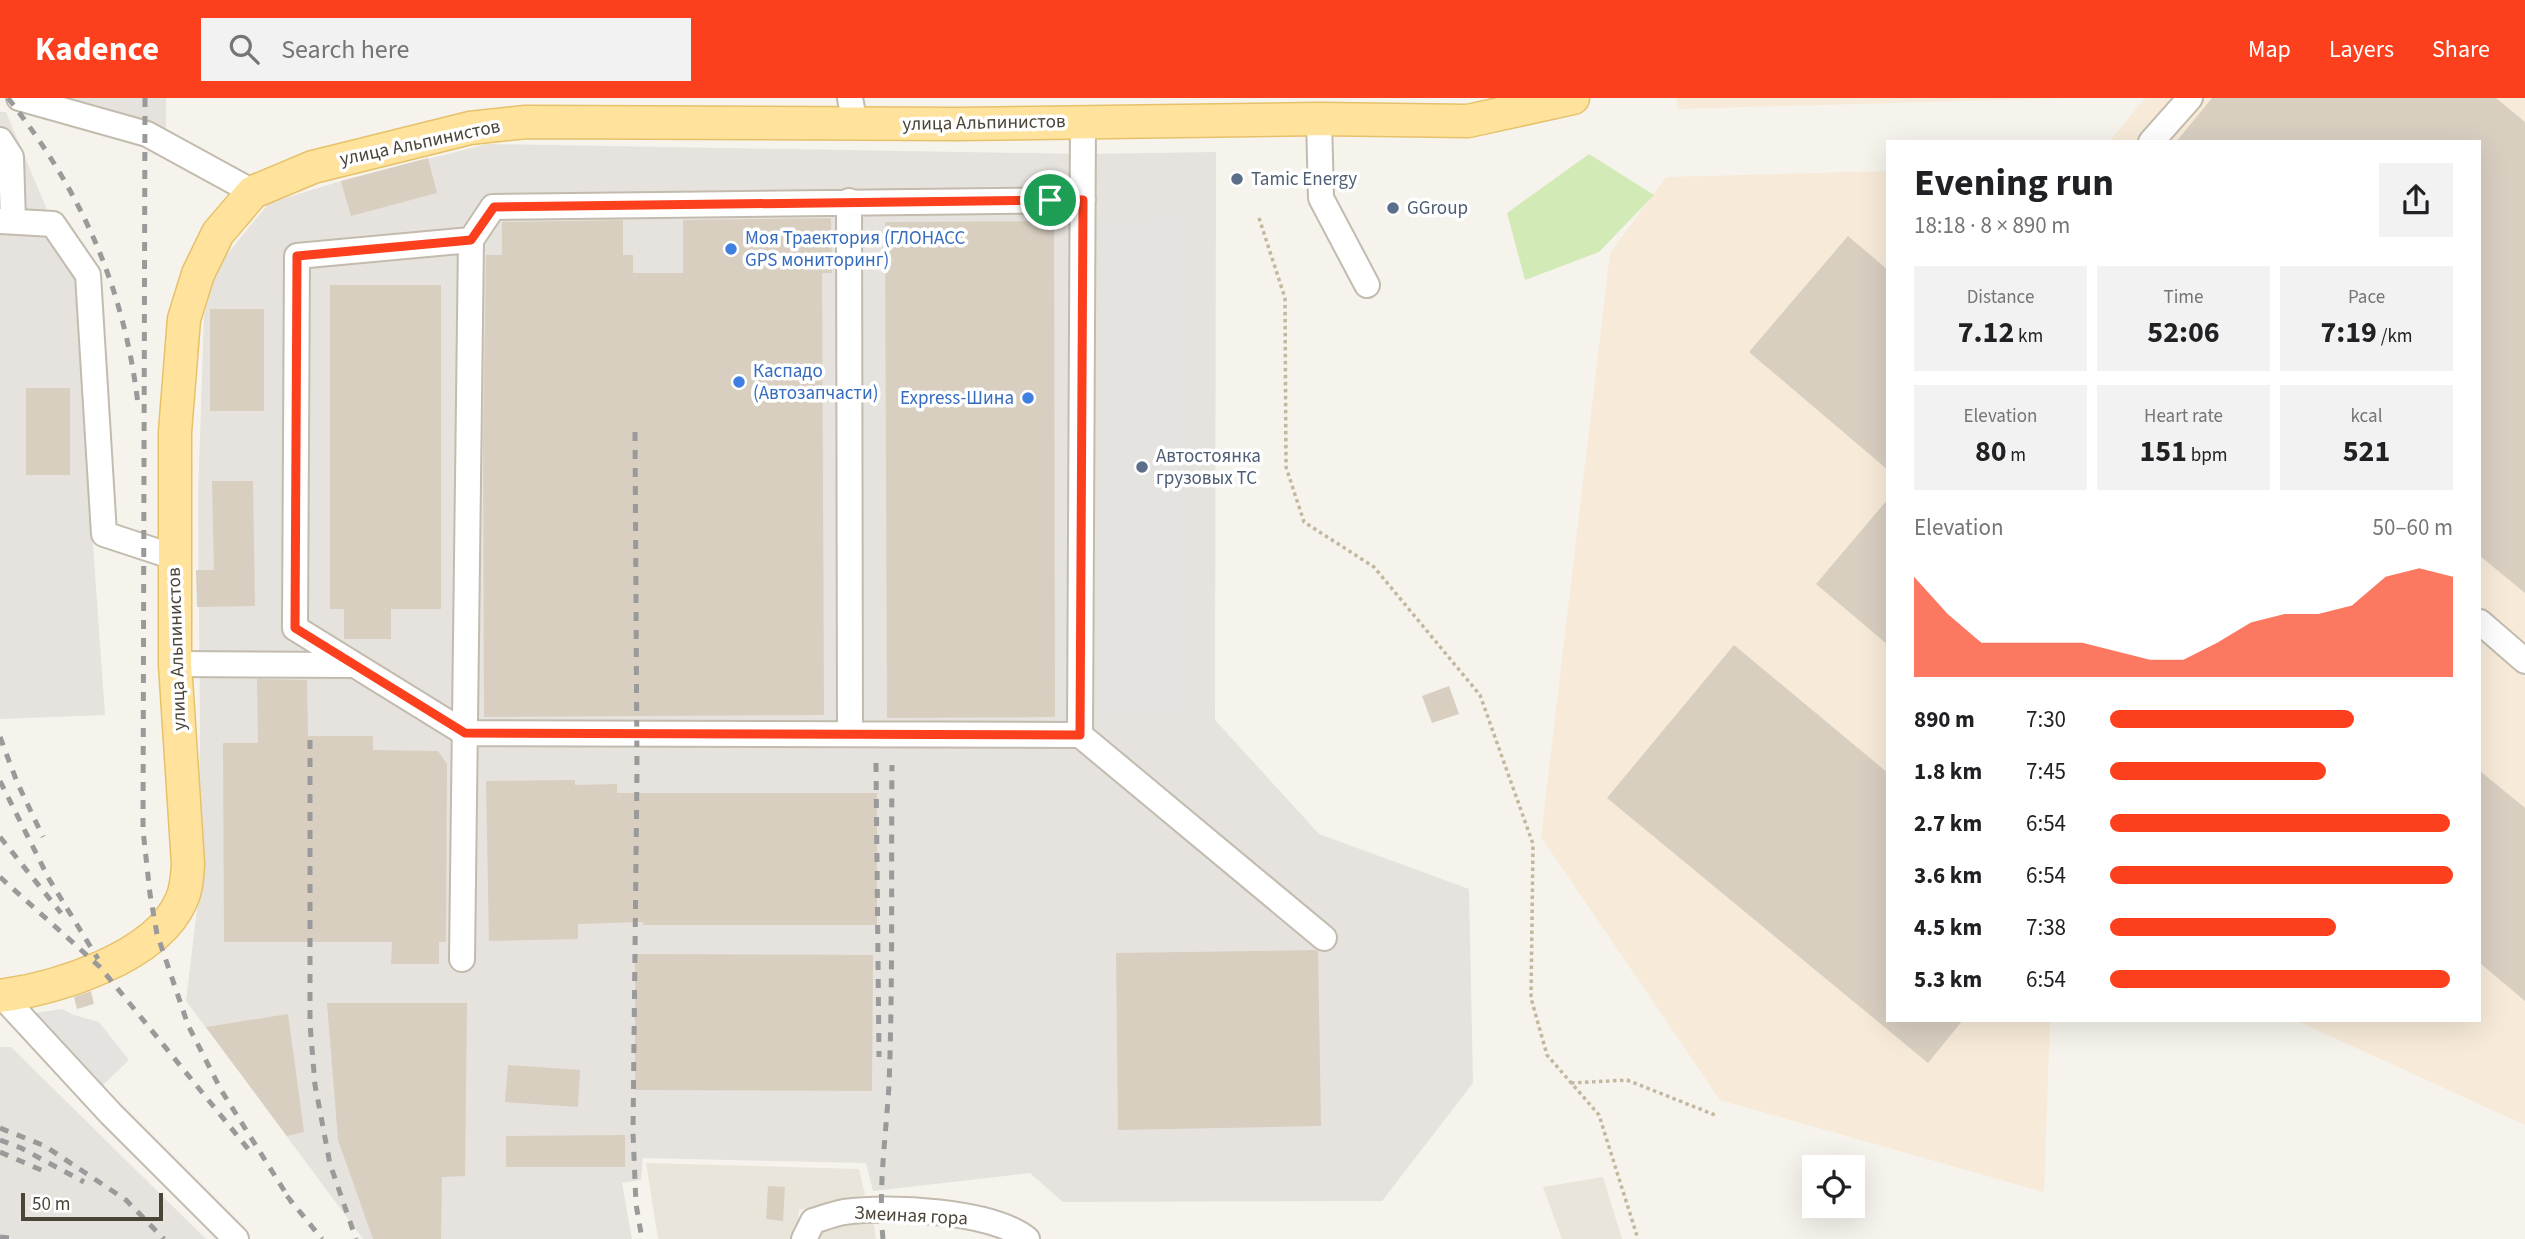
<!DOCTYPE html>
<meta charset="utf-8">
<style>
:root{--surface:#fff;--page:#f2f2f2;--text:#202124;--muted:#757577;--accent:#fc3f1d}
body{margin:0;font-family:"Source Sans 3",sans-serif;background:var(--page);color:var(--text);height:100vh;display:flex;flex-direction:column;font-size:26px;white-space:nowrap}
*{box-sizing:border-box;margin:0}
p{font-size:23px;color:var(--muted)}
.icon{flex:none;width:38px;height:38px;fill:none;stroke:currentColor;stroke-width:2;stroke-linecap:round;stroke-linejoin:round}
.map{position:relative;flex:1;overflow:hidden}
.details{position:absolute;left:1886px;top:42px;width:595px;height:882px;display:flex;flex-direction:column;background:var(--surface);border-radius:0px;box-shadow:0 7px 28px #0002}
.details>*{flex:none}
.tools{position:absolute;left:1802px;top:1057px;display:grid;gap:14px}
.tools a{display:grid;place-items:center;width:63px;height:63px;border-radius:0px;background:var(--surface);box-shadow:0 7px 28px #0002;font-size:35px}
.scale{position:absolute;left:21px;bottom:18px;width:142px;box-sizing:border-box;padding-left:7px;border:4px solid #4b4439;border-top:0;font-size:19px;line-height:24px;white-space:nowrap;color:#4b4439;-webkit-text-stroke:5px #fff;paint-order:stroke}
.pin{position:absolute;display:grid;place-items:center;width:60px;height:60px;color:#fff;margin:-30px;border:4px solid #fff;border-radius:50%;box-shadow:0 2px 7px #0007}
.round{display:grid;place-items:center;flex:none;width:74px;height:74px;border-radius:0px;background:var(--page)}
.head{display:flex;align-items:center;justify-content:space-between;height:119px;padding:0 28px}
h1{font-size:38px;font-weight:700;line-height:52px}
.stats{display:grid;grid-template-columns:repeat(3,1fr);gap:10px;height:119px;padding:7px 28px}
.stats div{display:grid;align-content:center;border-radius:0px;background:var(--page);text-align:center}
.stats b{font-size:30px;font-weight:700}
.stats small{font-size:19px;font-weight:400}
.stats p{font-size:19px}
.chart{height:196px;padding:14px 28px}
.chart p{display:flex;justify-content:space-between}
.chart svg{width:100%;height:126px;margin-top:7px;fill:var(--accent);opacity:.7}
ul{padding:0 28px;list-style:none;font-size:23px}
li{display:grid;grid-template-columns:112px 84px 1fr;align-items:center;height:52px}
li i{height:18px;border-radius:9px;background:var(--accent)}
header{display:flex;align-items:center;gap:42px;box-sizing:border-box;height:98px;padding:0 35px;background:var(--accent);color:#fff}
header strong{font-size:33px}
nav{display:flex;gap:38px;margin-inline-start:auto;font-size:24px}
.search{width:490px;height:63px;background:var(--page);display:flex;align-items:center;gap:18px;box-sizing:border-box;padding:0 24px;border-radius:0px;color:var(--muted);font-size:26px}
.map>svg:first-child{display:block}
.residential{fill:#eae5da}
.commercial{fill:#f7ead8}
.industrial{fill:#e6e2dd}
.green{fill:#d2eab5}
.parking{fill:#e5e3e0}
.building{fill:#d8cfc1}
.lines{fill:none;stroke-linecap:round;stroke-linejoin:round}
.minor-casing{stroke:#c2bbae;stroke-width:28}
.major-casing{stroke:#e6c16a;stroke-width:35}
.path{stroke:#c4b79f;stroke-width:3.5;stroke-dasharray:3.5 3.5;stroke-linecap:butt}
.minor{stroke:#fff;stroke-width:24}
.major{stroke:#ffe39c;stroke-width:32}
.rail{stroke:#9a9a9a;stroke-width:5;stroke-dasharray:9 9;stroke-linecap:butt}
.route-casing{stroke:#fff;stroke-width:14}
.route{stroke:#fc3f1d;stroke-width:9}
.service-dot{fill:#5c6f8a;stroke:#fff;stroke-width:2.5}
.shop-dot{fill:#3f7fe0;stroke:#fff;stroke-width:2.5}
.labels{text-anchor:middle;dominant-baseline:central;stroke-width:7;stroke-linejoin:round;paint-order:stroke}
.street-label{font-size:19px;fill:#4b4439;stroke:#fff}
.service-label{font-size:19px;fill:#4e5e75;stroke:#fff;text-anchor:start}
.shop-label{font-size:19px;fill:#366cbe;stroke:#fff;text-anchor:start}
</style>
<header>
<strong>Kadence</strong>
<div class="search"><svg class="icon" aria-label="search" viewBox="0 0 24 24"><circle cx="10" cy="10" r="6"/><path d="M15 15l6 6"/></svg>Search here</div>
<nav><a>Map</a><a>Layers</a><a>Share</a></nav>
</header>
<div class="map">
<svg width="2525" height="1141" viewBox="0 0 2525 1141">
<rect width="100%" height="100%" fill="#f6f3ec"/>
<path class="residential" d="M646,1065L859,1071L865,1097L799,1112L796,1141H658Z
M1603,1079L1622,1141H1562L1543,1089Z
M873,1121L876,1141H817L829,1122Z"/>
<path class="commercial" d="M1676,0H2066L1678,11Z
M2145,0H2525V1027L2295,922H2480V44H2109Z
M1888,73V922H2050L2044,1094L1720,1002L1541,739L1610,155L1666,79Z"/>
<path class="industrial" d="M45,0H166V31L105,17Z
M0,14H6L74,176L105,617L0,621Z
M487,46L1084,56L1216,54L1215,622L1319,736L1469,791L1473,985L1382,1103L1063,1104L1030,1075L873,1093L866,1065L643,1060L641,1082L622,1085L632,1141H363L186,903L198,803L200,628L198,399L204,217L219,166L269,105L341,83Z
M0,949H11L206,1141H0Z"/>
<path class="green" d="M1589,56L1654,97L1599,154L1525,182L1507,115Z"/>
<path class="parking" d="M1186,118V620H1097L1100,119Z
M62,911L74,917L99,924L129,962L100,990L27,916Z"/>
<path class="building" d="M2212,0H2496L2525,24V495L2480,458V44H2176Z
M428,60L437,95L351,118L341,83Z
M831,120L832,175H822L824,617L484,619L483,340L486,157H502V124L623,122V157H633V175H683V122Z
M1054,123L1055,619L887,620L885,124Z
M1848,138L1888,172V372L1749,254Z
M330,187H441V511H391V541H344V511H330Z
M210,211H264V313H210Z
M26,290H70V377H26Z
M212,383H253L255,508L197,509L196,472H214Z
M1888,401V547L1816,486Z
M1734,547L1888,675V922H1963L1928,965L1607,700Z
M257,581L307,582L308,638H373V652L438,653L447,666L446,844H439V866H391L392,844H224L223,645H258Z
M1449,588L1459,616L1432,625L1422,598Z
M2480,673L2525,710V903L2480,865Z
M575,682V687L617,686V695H877V827H643V824L578,826V841L489,843L486,683Z
M1315,852L1318,853L1321,1028L1118,1032L1116,855Z
M635,856L873,857L872,993L635,992Z
M91,893L94,906L77,911L74,899Z
M327,905H467L465,1078L442,1079L441,1141H373L338,1042Z
M288,916L304,1034L287,1038L206,929Z
M508,967L580,972L578,1009L505,1004Z
M625,1037V1069H506V1038Z
M768,1088L785,1089L783,1123L766,1121Z"/>
<g class="lines">
<g class="minor-casing">
<path id="minor" d="M19,0L147,36L253,94
M850,0L855,26
M1319,21L1321,100L1367,187
M0,42L11,59L13,123
M2151,44L2190,0
M1083,102L493,109L471,142L297,158L295,530L465,635L1080,637L1324,840
M849,103L850,636
M0,123L53,126L88,177L104,436L174,459
M2480,524L2525,563
M175,566L353,567
M1080,637L1083,24
M462,861L471,142
M2,898L111,1016L236,1141
M804,1141L813,1123C823,1120 833,1116 844,1114C889,1108 991,1112 1027,1141"/>
</g>
<g class="major-casing">
<path id="major" d="M0,898C57,890 156,860 181,803C187,791 187,779 188,766L175,566V334L184,221L198,176L218,135L253,94L313,69L470,30L526,24L957,26L1319,21L1468,23L1573,0"/>
</g>
<path class="path" d="M1259,120L1285,200L1286,369L1304,424L1374,469L1480,597L1533,746L1531,900L1547,957L1599,1017L1638,1141
M1571,985L1627,982L1715,1017"/>
<use href="#minor" class="minor"/>
<use href="#major" class="major"/>
<path class="rail" d="M8,0C81,93 124,188 138,306
M145,0L143,732L150,796L157,836L188,927L221,992L292,1105
M635,334L637,672L633,1035L636,1106L642,1141
M0,639L17,684L43,739
M310,642V926L315,987L330,1066L356,1141
M876,665L879,959
M0,683L49,781L98,861
M0,739L61,815
M0,779L100,869L249,1052
M0,1030L45,1048L126,1102L164,1141
M0,1042L21,1050L84,1084
M0,1054L48,1075
M287,1098L322,1141
M0,1139L17,1141
M883,1141C878,1090 886,1038 889,987C893,881 891,774 892,667"/>
</g>
<g class="lines">
<g class="route-casing">
<path id="route" d="M1050,102H1083L1080,637L465,635L295,530L297,158L471,142L494,109Z"/>
</g>
<use href="#route" class="route"/>
</g>
<g class="service-dot">
<circle cx="1237" cy="81" r="7"/>
<circle cx="1393" cy="110" r="7"/>
<circle cx="1142" cy="369" r="7"/>
</g>
<g class="shop-dot">
<circle cx="731" cy="151" r="7"/>
<circle cx="739" cy="284" r="7"/>
<circle cx="1028" cy="300" r="7"/>
</g>
<g class="labels">
<g class="street-label">
<text transform="translate(984 25) rotate(-1)">улица Альпинистов</text>
<text transform="translate(420 45) rotate(-12)">улица Альпинистов</text>
<text transform="translate(177 551) rotate(-92)">улица Альпинистов</text>
<text transform="translate(911 1118) rotate(3)">Змеиная гора</text>
</g>
<g class="service-label">
<text x="1251" y="81">Tamic Energy</text>
<text x="1407" y="110">GGroup</text>
<text x="1156" y="358">Автостоянка<tspan x="1156" dy="22">грузовых ТС</tspan></text>
</g>
<g class="shop-label">
<text x="745" y="140">Моя Траектория (ГЛОНАСС<tspan x="745" dy="22">GPS мониторинг)</tspan></text>
<text x="753" y="273">Каспадо<tspan x="753" dy="22">(Автозапчасти)</tspan></text>
<text x="1014" y="300" text-anchor="end">Express-Шина</text>
</g>
</g>
</svg>
<div class="tools">
<a><svg class="icon" aria-label="locate" viewBox="0 0 24 24"><circle cx="12" cy="12" r="6"/><path d="M12 2v4M12 18v4M2 12h4M18 12h4"/></svg></a>
</div>
<div class="scale">50 m</div>
<div class="pin" style="left:1050px;top:102px;background:#1e9e55"><svg class="icon" aria-label="arrive" viewBox="0 0 24 24"><path d="M6 21V4h12l-3 4 3 4H6"/></svg></div>
<section class="details">
<div class="head"><div><h1>Evening run</h1><p>18:18 · 8 × 890 m</p></div><a class="round"><svg class="icon" aria-label="share" viewBox="0 0 24 24"><path d="M12 15V3M7 8l5-5 5 5M5 13v7h14v-7"/></svg></a></div>
<div class="stats">
<div><p>Distance</p><b>7.12<small> km</small></b></div>
<div><p>Time</p><b>52:06</b></div>
<div><p>Pace</p><b>7:19<small> /km</small></b></div>
</div>
<div class="stats">
<div><p>Elevation</p><b>80<small> m</small></b></div>
<div><p>Heart rate</p><b>151<small> bpm</small></b></div>
<div><p>kcal</p><b>521</b></div>
</div>
<div class="chart"><p><span>Elevation</span>50–60 m</p>
<svg viewBox="0 0 160 44" preserveAspectRatio="none"><path d="M0 44V9L10 22L20 32L30 32L40 32L50 32L60 35L70 38L80 38L90 32L100 25L110 22L120 22L130 19L140 9L150 6L160 9V44z"/></svg>
</div>
<ul>
<li><b>890 m</b>7:30<i style="width:71%"></i></li>
<li><b>1.8 km</b>7:45<i style="width:63%"></i></li>
<li><b>2.7 km</b>6:54<i style="width:99%"></i></li>
<li><b>3.6 km</b>6:54<i style="width:100%"></i></li>
<li><b>4.5 km</b>7:38<i style="width:66%"></i></li>
<li><b>5.3 km</b>6:54<i style="width:99%"></i></li>
</ul>
</section>
</div>
